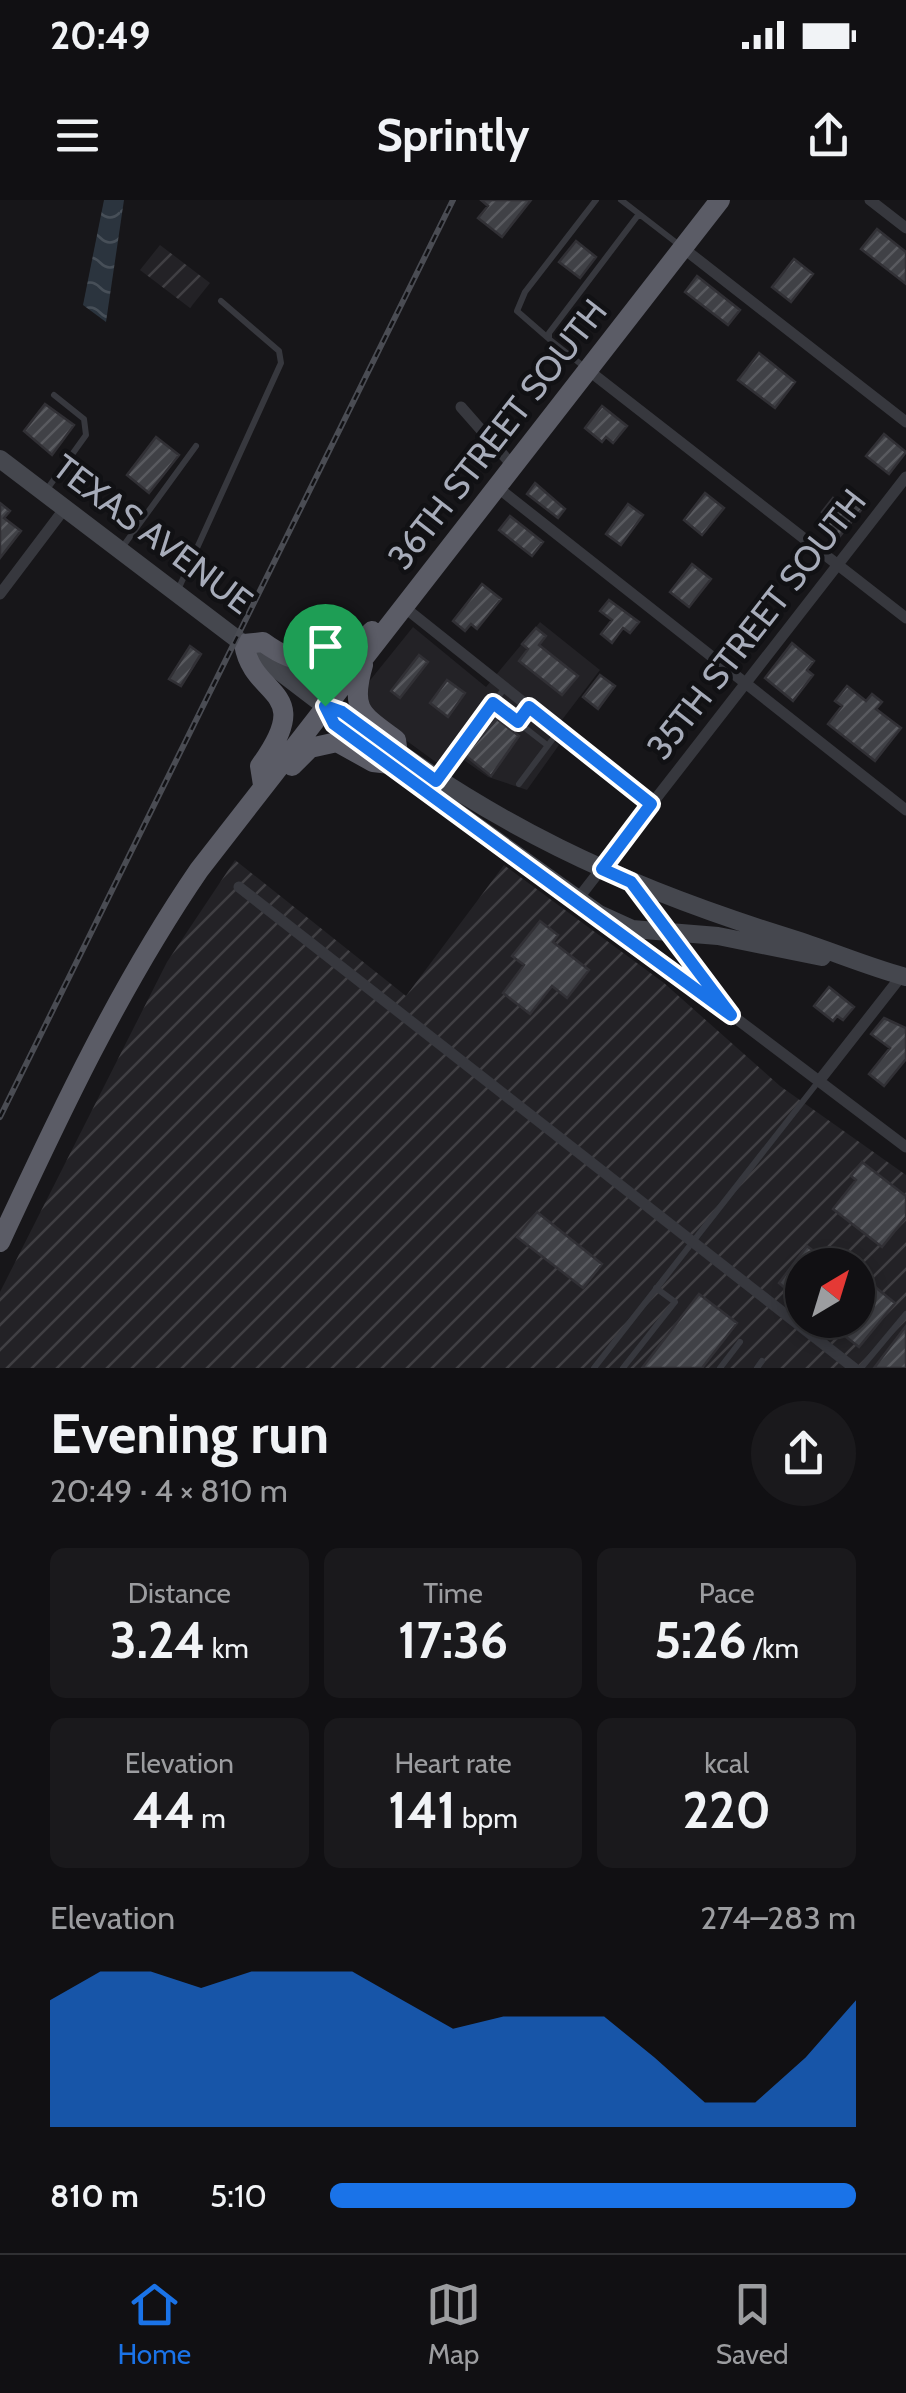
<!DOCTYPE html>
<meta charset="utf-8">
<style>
:root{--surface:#111013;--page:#1a191c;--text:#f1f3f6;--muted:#9c9da0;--line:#303033;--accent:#1a73e8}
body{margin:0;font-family:Cabin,sans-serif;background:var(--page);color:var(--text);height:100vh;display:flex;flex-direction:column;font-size:38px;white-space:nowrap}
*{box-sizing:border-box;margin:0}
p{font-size:32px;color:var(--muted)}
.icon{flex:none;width:55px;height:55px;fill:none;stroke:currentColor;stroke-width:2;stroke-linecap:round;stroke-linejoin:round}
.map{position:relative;height:1168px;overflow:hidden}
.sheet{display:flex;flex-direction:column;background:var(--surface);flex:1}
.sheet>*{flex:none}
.needle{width:65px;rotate:38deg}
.tools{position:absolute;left:785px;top:1048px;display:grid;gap:20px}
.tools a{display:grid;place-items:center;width:90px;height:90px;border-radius:50%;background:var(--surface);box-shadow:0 5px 15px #0003,0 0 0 2px var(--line);font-size:50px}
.pin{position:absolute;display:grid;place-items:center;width:85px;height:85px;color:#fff;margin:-102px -42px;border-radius:50% 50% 50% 0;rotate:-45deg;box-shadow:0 0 10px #0007}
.pin .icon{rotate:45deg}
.round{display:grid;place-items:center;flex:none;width:105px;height:105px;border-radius:52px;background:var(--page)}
.overview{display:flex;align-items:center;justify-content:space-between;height:170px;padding:0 50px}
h1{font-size:55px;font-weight:800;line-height:75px}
.figures{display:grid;grid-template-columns:repeat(3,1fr);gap:15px;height:170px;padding:10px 50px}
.figures div{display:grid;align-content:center;border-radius:15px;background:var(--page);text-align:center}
.figures b{font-size:50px;font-weight:800}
.figures small{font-size:28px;font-weight:400}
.figures p{font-size:28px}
.chart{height:280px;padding:20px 50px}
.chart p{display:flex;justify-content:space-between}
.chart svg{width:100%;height:180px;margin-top:10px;fill:var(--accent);opacity:.7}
ul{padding:0 50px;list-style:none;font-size:32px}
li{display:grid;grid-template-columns:160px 120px 1fr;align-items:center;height:75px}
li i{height:25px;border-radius:12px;background:var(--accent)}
.status{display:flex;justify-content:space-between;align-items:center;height:70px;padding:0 50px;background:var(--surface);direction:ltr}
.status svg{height:28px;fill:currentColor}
header{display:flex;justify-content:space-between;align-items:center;height:130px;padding:0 50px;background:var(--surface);font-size:45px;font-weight:800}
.tabs{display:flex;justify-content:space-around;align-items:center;height:140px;border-top:2px solid var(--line);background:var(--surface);font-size:28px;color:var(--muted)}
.tabs a{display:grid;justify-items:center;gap:5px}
.tabs .selected{color:var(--accent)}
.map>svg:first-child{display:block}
.built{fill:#232226}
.industrial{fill:url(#industrial-furrows);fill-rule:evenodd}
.water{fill:url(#water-waves)}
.building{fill:url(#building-hatch);stroke:#313035;stroke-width:2.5}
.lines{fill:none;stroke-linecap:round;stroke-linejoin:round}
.service{stroke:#37383e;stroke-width:6}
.minor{stroke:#37383e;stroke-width:11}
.secondary{stroke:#45474e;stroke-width:18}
.trunk{stroke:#5b5c66;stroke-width:20}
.rail-casing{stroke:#4a4c53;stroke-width:6}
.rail{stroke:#111114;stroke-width:2.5;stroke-dasharray:8;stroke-linecap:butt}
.route-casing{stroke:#fff;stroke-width:20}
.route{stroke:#1a73e8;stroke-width:12}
.labels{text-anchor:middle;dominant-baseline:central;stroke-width:9;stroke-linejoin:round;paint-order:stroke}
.street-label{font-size:35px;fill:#a7acba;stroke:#111114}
</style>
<div class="status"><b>20:49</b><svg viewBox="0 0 49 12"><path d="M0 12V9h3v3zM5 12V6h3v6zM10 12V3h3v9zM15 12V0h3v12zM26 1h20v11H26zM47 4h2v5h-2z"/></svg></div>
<header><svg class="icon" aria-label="menu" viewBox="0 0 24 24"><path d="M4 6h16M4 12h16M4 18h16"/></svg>Sprintly<svg class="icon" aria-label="share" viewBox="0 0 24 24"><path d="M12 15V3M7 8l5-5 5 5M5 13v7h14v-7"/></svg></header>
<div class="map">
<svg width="906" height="1168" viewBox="0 0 906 1168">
<defs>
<pattern id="industrial-furrows" width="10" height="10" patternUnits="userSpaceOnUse" patternTransform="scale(2.5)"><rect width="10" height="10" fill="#232226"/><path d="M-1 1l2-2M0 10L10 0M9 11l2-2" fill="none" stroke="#403f43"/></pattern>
<pattern id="water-waves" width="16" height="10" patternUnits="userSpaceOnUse" patternTransform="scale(2.5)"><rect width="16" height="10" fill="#2b343e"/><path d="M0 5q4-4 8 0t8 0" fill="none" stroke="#474f58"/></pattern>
<pattern id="building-hatch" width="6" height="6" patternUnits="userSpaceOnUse" patternTransform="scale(2.5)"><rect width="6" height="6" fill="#404146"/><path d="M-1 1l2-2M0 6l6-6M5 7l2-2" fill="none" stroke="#595a5f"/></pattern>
</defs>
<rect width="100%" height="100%" fill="#171619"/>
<path class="built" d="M540,422L600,470L549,537L559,545L527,590L488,577L458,556L448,571L374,517L363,489L413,427L486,487Z"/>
<path class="industrial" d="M160,45L210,83L190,108L140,70Z
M235,660L406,796L504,665L664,783L780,886L906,975V1168H0V1092L167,762ZM802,1065H858V1120H802Z"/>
<path class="water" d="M104,0H124L106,122L83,105Z"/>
<path class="building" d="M481,0H531L502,37L478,18L488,6Z
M877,29L906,52V84L861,49Z
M576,41L596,57L580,78L559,62Z
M794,59L813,74L791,102L772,87Z
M697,76L740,110L728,125L685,92Z
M759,153L795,182L775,208L738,180Z
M45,204L74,225L52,255L24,231Z
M602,206L627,226L613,243L606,237L602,242L585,228Z
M884,234L906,252L889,274L866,256Z
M156,237L179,255L149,293L127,275Z
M535,283L565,309L558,318L527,294Z
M705,293L724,308L702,335L684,320Z
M851,294L865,305L840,336L825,325L830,319L822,312L833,298L843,305Z
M0,303L10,311L4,318L21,331L0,358Z
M628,304L643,315L621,345L606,334Z
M510,316L543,342L532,356L499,330Z
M692,364L711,379L689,407L670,392Z
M482,384L501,399L477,429L471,424L465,431L453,421Z
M609,400L639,422L630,433L623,428L612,443L601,434L612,420L600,411Z
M536,428L546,436L539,445L578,476L562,495L519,461L528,449L522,444Z
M792,443L814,461L807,470L813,475L793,501L765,478Z
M190,446L201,454L181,486L169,479Z
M419,455L428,462L400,498L391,491Z
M600,475L615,486L598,509L583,497Z
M447,480L465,493L448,517L430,503Z
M847,486L866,501L872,494L882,502L876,509L901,528L875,561L828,524L842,506L835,501Z
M497,519L519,536L491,576L465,555Z
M540,721L558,735L553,742L589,770L567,798L552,786L530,814L503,793L524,765L512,756Z
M829,787L854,807L843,820L837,816L833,821L814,806Z
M884,818L906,828V859L884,886L869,874L890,848L871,834Z
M862,962L906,996V1017L882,1047L833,1009L856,980L851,976Z
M537,1012L602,1064L583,1088L517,1037Z
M807,1046L832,1065H802V1102L779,1083Z
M874,1086L895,1103L859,1147L841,1133L851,1120H858L863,1100Z
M699,1094L737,1123L702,1168H642Z
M906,1126V1168H874Z"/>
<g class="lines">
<path class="service" d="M621,0L678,44
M548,138L517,111L525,92L596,0
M587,169L549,139V133L639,14
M45,292L86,235L84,219L54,195
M121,349L196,246
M177,392L281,163L279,151L221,101
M493,503L547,545
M440,575L504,489
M519,584L558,532
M594,1168L818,882
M623,1168L675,1102L656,1088
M720,1168L740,1142
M757,1168L762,1161
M861,1168L906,1114"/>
<path class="minor" d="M870,0L906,28
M683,48L906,222
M588,170L906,418
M461,207L513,266
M497,287L906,610
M0,394L65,308
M404,407L651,604
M239,687L854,1168
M577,700L906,277
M618,729L906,947
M669,733L722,804
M819,881L903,774"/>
<path class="secondary" d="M0,259L325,506L342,511C490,624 620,686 797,740C834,752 869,767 906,777
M325,506L334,524L599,714L632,729L718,736L822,757
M633,685L669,733"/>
<path class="trunk" d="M363,465C350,510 361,514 396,540L398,554
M292,566L310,548L337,542L373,562L390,564
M263,585L260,566C317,487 253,500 244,444L263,442C302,471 339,469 372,431
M0,1042C59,915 119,787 199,670L720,0"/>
<g class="rail-casing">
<path id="rail" d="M0,917L453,0"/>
</g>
<use href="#rail" class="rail"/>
</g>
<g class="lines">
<g class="route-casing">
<path id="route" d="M493,503L518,522L529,507L651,604L602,669L631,682L731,815L334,524L325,506L342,512L436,581Z"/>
</g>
<use href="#route" class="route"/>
</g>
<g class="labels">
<g class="street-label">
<text transform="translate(497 234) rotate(-52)">36TH STREET SOUTH</text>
<text transform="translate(153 334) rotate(37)">TEXAS AVENUE</text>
<text transform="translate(756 424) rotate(-52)">35TH STREET SOUTH</text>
</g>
</g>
</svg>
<div class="tools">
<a><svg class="needle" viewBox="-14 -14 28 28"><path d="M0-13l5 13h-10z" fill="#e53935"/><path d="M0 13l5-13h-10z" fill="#9c9da0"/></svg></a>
</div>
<div class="pin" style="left:325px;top:506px;background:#1e9e55"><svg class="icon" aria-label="arrive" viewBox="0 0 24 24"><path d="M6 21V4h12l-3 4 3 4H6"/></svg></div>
</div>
<section class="sheet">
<div class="overview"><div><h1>Evening run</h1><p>20:49 · 4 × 810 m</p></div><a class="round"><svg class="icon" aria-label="share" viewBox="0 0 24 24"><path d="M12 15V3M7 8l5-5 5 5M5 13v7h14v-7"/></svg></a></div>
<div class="figures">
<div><p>Distance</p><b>3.24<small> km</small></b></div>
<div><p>Time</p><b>17:36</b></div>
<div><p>Pace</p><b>5:26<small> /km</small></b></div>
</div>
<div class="figures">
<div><p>Elevation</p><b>44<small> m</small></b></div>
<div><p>Heart rate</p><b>141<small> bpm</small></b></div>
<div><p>kcal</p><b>220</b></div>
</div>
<div class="chart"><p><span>Elevation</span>274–283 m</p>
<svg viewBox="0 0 160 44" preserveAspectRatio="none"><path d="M0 44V13L10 6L20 6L30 10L40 6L50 6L60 6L70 13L80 20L90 17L100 17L110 17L120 27L130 38L140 38L150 27L160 13V44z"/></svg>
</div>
<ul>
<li><b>810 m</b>5:10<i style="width:100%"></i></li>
</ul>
</section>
<nav class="tabs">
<a class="selected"><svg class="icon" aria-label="home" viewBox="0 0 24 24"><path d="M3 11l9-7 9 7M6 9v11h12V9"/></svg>Home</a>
<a><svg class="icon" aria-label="map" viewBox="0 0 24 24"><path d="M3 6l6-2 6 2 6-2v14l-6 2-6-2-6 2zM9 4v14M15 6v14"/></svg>Map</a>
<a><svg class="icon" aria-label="saved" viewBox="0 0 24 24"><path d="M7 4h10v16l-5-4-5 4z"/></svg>Saved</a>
</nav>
